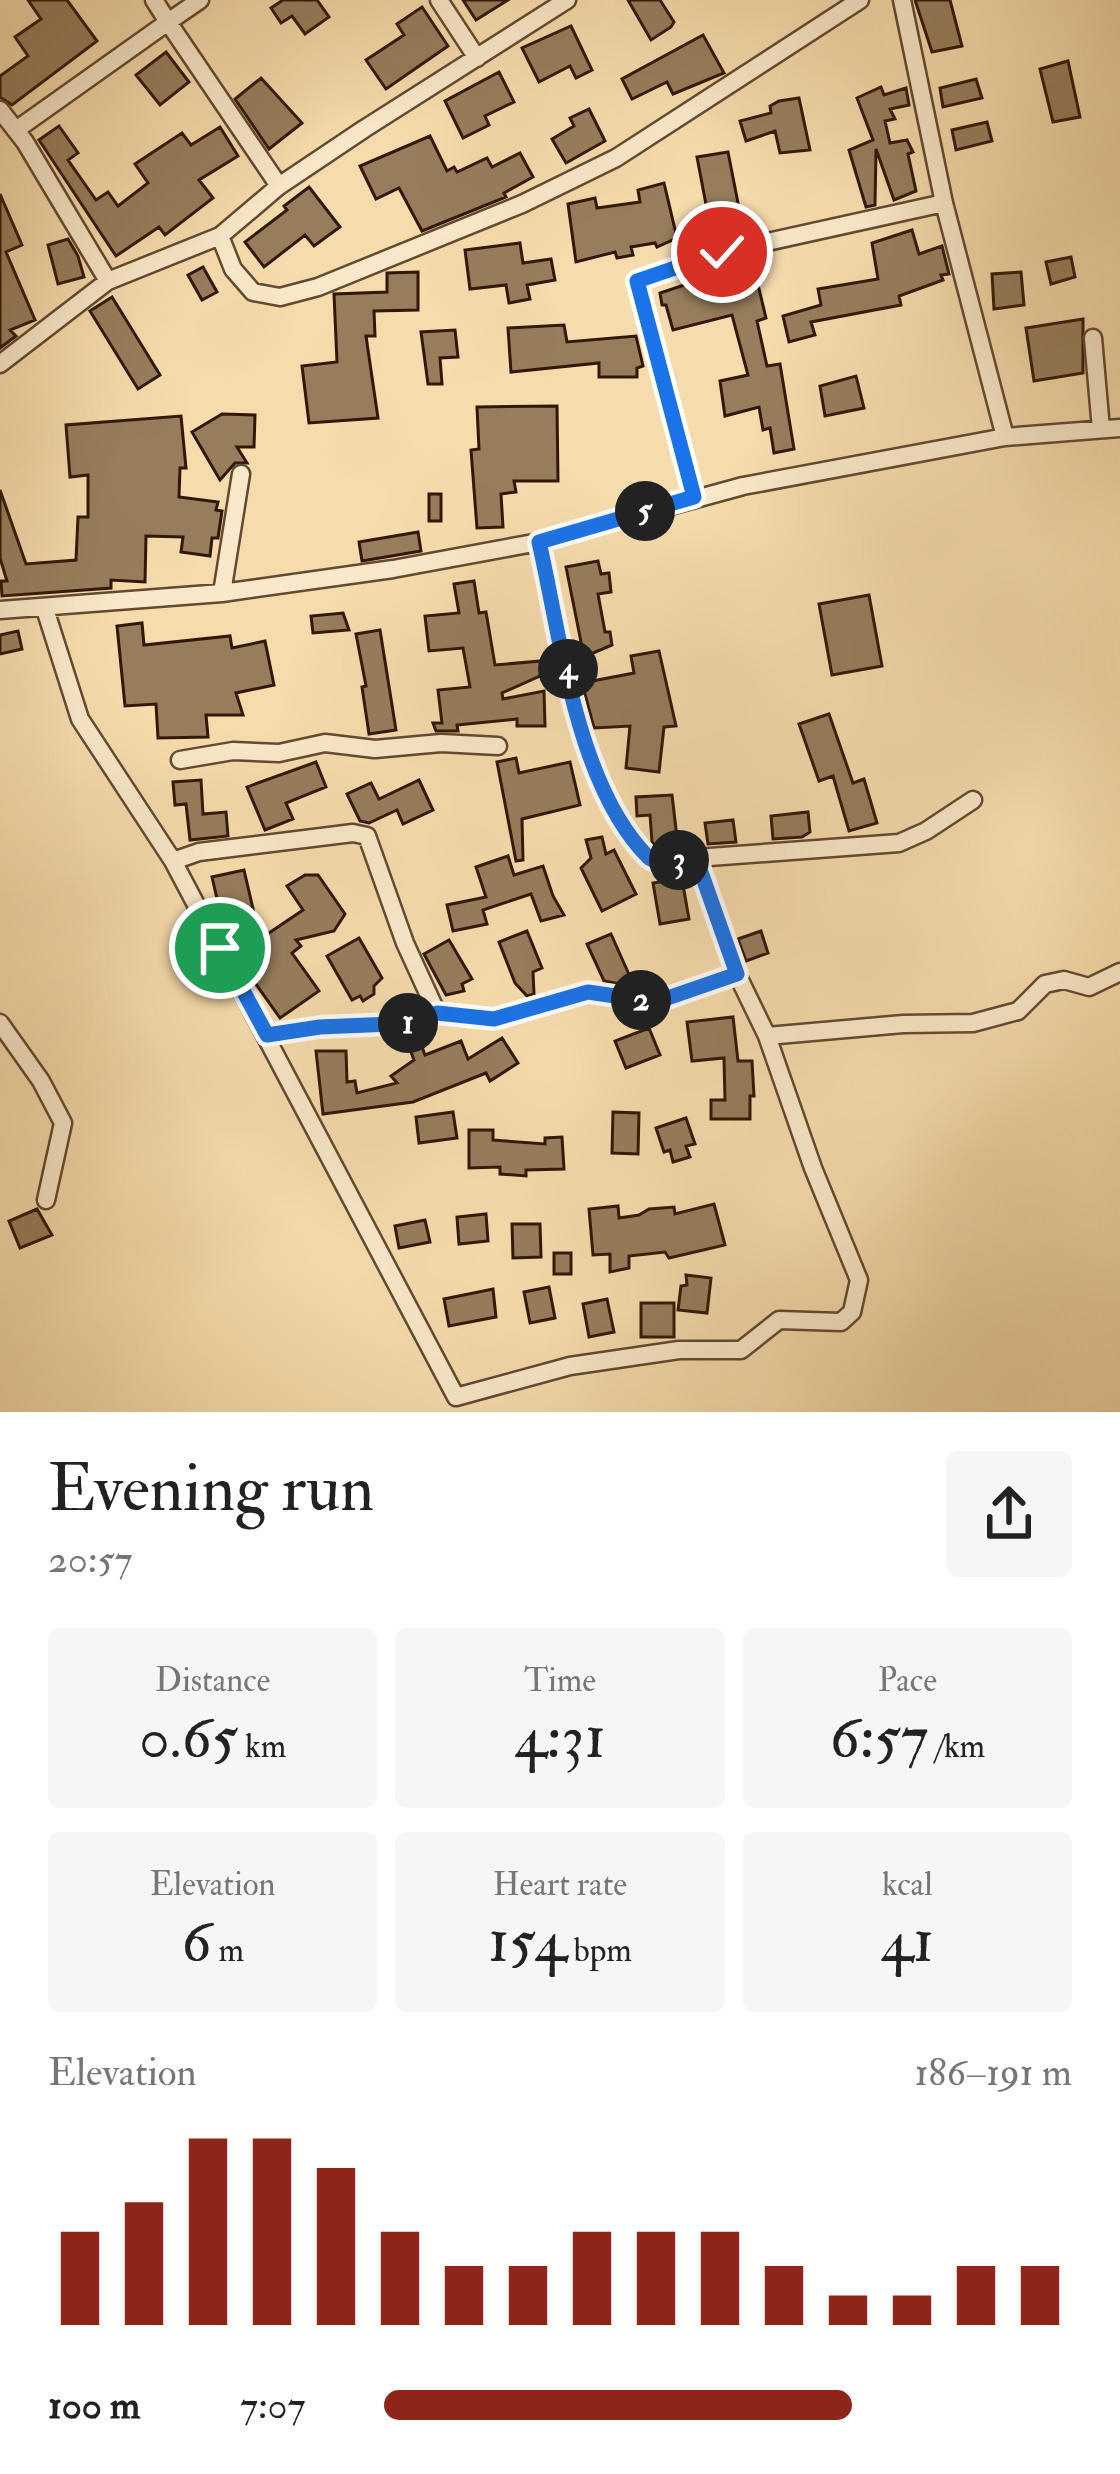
<!DOCTYPE html>
<meta charset="utf-8">
<style>
:root{--surface:#fff;--page:#f6f6f6;--text:#222;--muted:#767676;--accent:#8f2418}
body{margin:0;font-family:"IM FELL Double Pica",serif;background:var(--page);color:var(--text);height:100vh;display:flex;flex-direction:column;font-size:45px;white-space:nowrap}
*{box-sizing:border-box;margin:0}
p{font-size:39px;color:var(--muted)}
.icon{flex:none;width:66px;height:66px;fill:none;stroke:currentColor;stroke-width:2;stroke-linecap:round;stroke-linejoin:round}
.map{position:relative;height:1412px;overflow:hidden}
.drawer{display:flex;flex-direction:column;background:var(--surface);flex:1}
.drawer>*{flex:none}
.pin{position:absolute;display:grid;place-items:center;width:102px;height:102px;color:#fff;margin:-51px;border:6px solid #fff;border-radius:50%;box-shadow:0 3px 12px #0007}
.km{position:absolute;width:60px;height:60px;margin:-30px;border-radius:50%;background:#222;color:#fff;font-size:33px;line-height:60px;text-align:center}
.round{display:grid;place-items:center;flex:none;width:126px;height:126px;border-radius:12px;background:var(--page)}
.summary{display:flex;align-items:center;justify-content:space-between;height:204px;padding:0 48px}
h1{font-size:66px;font-weight:600;line-height:90px}
.figures{display:grid;grid-template-columns:repeat(3,1fr);gap:18px;height:204px;padding:12px 48px}
.figures div{display:grid;align-content:center;border-radius:12px;background:var(--page);text-align:center}
.figures b{font-size:60px;font-weight:600}
.figures small{font-size:33px;font-weight:400}
.figures p{font-size:33px}
.chart{height:336px;padding:24px 48px}
.chart p{display:flex;justify-content:space-between}
.chart svg{width:100%;height:216px;margin-top:12px;stroke:var(--accent);stroke-width:6}
ul{padding:0 48px;list-style:none;font-size:39px}
li{display:grid;grid-template-columns:192px 144px 1fr;align-items:center;height:90px}
li i{height:30px;border-radius:15px;background:var(--accent)}
.map>svg:first-child{display:block}
.building{fill:#977d5c;stroke:#311806;stroke-width:3}
.lines{fill:none;stroke-linecap:round;stroke-linejoin:round}
.minor-casing{stroke:#624930;stroke-width:21}
.minor{stroke:#f9e8c9;stroke-width:16}
.route-casing{stroke:#fff;stroke-width:24}
.route{stroke:#1a73e8;stroke-width:15}
</style>
<div class="map">
<svg width="1120" height="1412" viewBox="0 0 1120 1412">
<rect width="100%" height="100%" fill="#f6dbac"/>
<filter id="stains"><feTurbulence type="fractalNoise" baseFrequency=".00167" numOctaves="4"/><feColorMatrix values="0 0 0 0 .2 0 0 0 0 .09 0 0 0 0 .02 0 0 0 .5 -.17"/></filter>
<radialGradient id="worn" r=".72"><stop offset=".6" stop-color="#630" stop-opacity="0"/><stop offset="1" stop-color="#630" stop-opacity=".3"/></radialGradient>
<path class="building" d="M28,0H67L97,41L12,105L0,97V76L28,56L15,37L41,19Z
M283,0H317L329,17L305,34L292,16L281,23L271,8Z
M463,0H508L476,20Z
M628,0H660L674,22L671,27L651,40Z
M915,0H950L962,46L932,52Z
M422,7L448,46L386,89L366,60L404,35L397,24Z
M571,26L592,70L576,78L570,66L539,82L522,48Z
M703,35L724,73L673,94L667,82L632,99L622,79Z
M166,52L189,82L160,105L136,75Z
M1068,61L1080,117L1053,122L1040,69Z
M499,72L514,102L485,116L489,125L463,138L445,101Z
M261,78L302,123L269,149L235,99Z
M976,79L982,98L943,107L940,88Z
M881,87L884,95L906,88L909,105L890,109L895,119L885,121L890,143L907,140L913,152L908,154L916,191L894,200L876,149L875,205L866,207L849,150L873,140L857,98Z
M799,98L810,150L780,153L775,131L746,141L740,121L771,113L770,106L779,101Z
M589,109L605,141L566,163L552,139L574,126L570,118Z
M987,122L992,141L956,150L952,130Z
M59,126L78,153L68,160L96,200L108,192L118,206L148,183L135,164L182,133L191,145L220,127L238,156L199,180L213,198L165,235L159,227L116,256L39,140Z
M430,136L447,171L454,167L457,172L487,158L492,167L520,153L533,177L504,193L506,197L422,231L399,188L376,199L360,166Z
M728,152L739,208L708,215L697,157Z
M664,183L677,238L657,247L655,243L631,247L633,255L617,258L615,252L576,262L568,204L595,198L597,208L640,202L638,190Z
M309,187L340,227L314,246L305,235L264,267L245,242L287,210L284,206Z
M0,194L22,245L6,252L35,320L10,330L16,336L0,348Z
M912,230L919,254L942,246L949,274L941,275L943,280L899,296L901,305L811,322L815,335L789,342L783,316L821,305L818,289L878,279L872,243Z
M68,239L78,256L84,277L58,284L48,245Z
M520,243L523,263L551,259L555,280L527,285L530,299L509,303L506,285L470,289L465,250Z
M1071,257L1075,277L1051,284L1046,262Z
M741,261L746,270L754,268L766,318L757,321L767,366L780,364L794,449L774,453L770,428L763,430L759,407L725,416L720,381L748,375L732,315L673,330L666,305H662L660,293L705,278L734,273L736,262Z
M203,267L217,292L202,300L188,275Z
M418,272V310L374,311L375,336H366L378,418L309,423L302,366L337,362L334,294L387,292V273Z
M1021,272L1024,305L994,309L992,274Z
M112,297L160,375L138,389L90,311Z
M1083,319V373L1034,381L1026,328Z
M564,325L567,342L636,336L643,366L637,368V377H599V363L511,372L508,328Z
M455,330L458,357L440,358L442,384H428L421,332Z
M856,376L864,408L825,416L820,386Z
M557,406L558,481H514L516,492L501,494L503,527L477,528L471,450L479,449L477,407Z
M222,414L255,415L254,447H237L247,463H235L220,480L192,432Z
M181,416L186,468H180L179,497L218,502L216,510L222,511L218,538H212L210,556L181,552L183,537L146,536L145,582L111,580V588L2,596L1,581H7L0,558V490L26,564L76,560L78,517H88V475L70,477L66,425Z
M429,494H441V521H429Z
M418,532L421,551L362,561L359,542Z
M598,561L601,574L609,573L611,592L598,594L605,632H610L612,645L584,657L566,567Z
M474,581L479,613L486,612L495,665L541,661L542,675L502,693L503,699L544,691L545,726H517V719L457,725L458,731H436L433,723H442L438,690L470,687L463,648L429,651L425,616L459,613L454,584Z
M869,595L882,666L832,675L819,604Z
M343,613L349,630L313,633L311,616Z
M142,623L144,645L230,636L232,648L265,641L274,685L236,693L243,715H206L208,737L158,738L156,704L125,706L117,626Z
M380,630L396,730L369,734L362,687L366,686L356,634Z
M18,631L22,649L0,654V635Z
M659,651L676,726L664,727L659,772L626,768L630,726L594,728L582,683L634,673L631,656Z
M829,714L853,783L864,779L877,823L849,831L833,776L819,781L799,724Z
M516,758L519,773L570,762L580,805L522,819L523,860L516,861L497,762Z
M316,762L326,787L286,803L293,819L265,830L247,787Z
M201,780L203,814L226,812L228,836L190,840L186,804L175,805L173,782Z
M419,780L433,810L403,824L397,810L369,823L360,821L347,794L371,783L379,799Z
M672,795L678,846L657,848L652,842L650,815L637,816L636,797Z
M808,812L810,832L802,837L773,839L771,816Z
M733,820L736,842L708,844L705,823Z
M602,837L606,854L614,850L636,894L602,911L581,868L591,858L586,840Z
M508,856L514,875L543,866L553,896L564,915L541,921L531,894L483,910L487,924L453,931L447,905L486,897L476,867Z
M244,870L260,939L303,910L287,886L305,875H318L345,914L334,931L296,940L301,946L292,953L319,991L280,1018L248,973L255,968L246,957L247,929L227,933L218,903L212,877Z
M682,879L689,919L660,924L653,883Z
M527,931L542,968L533,972L534,994L527,996L515,983L499,942Z
M761,931L768,953L746,961L738,939Z
M611,934L631,979L620,984L604,981L587,944Z
M359,938L382,978L374,986V994L363,1001L360,996L352,1000L327,956Z
M449,940L472,979L462,984L464,991L446,995L424,954Z
M733,1017L738,1061H752L754,1096H750V1119H711V1100H725L724,1058L692,1061L687,1022Z
M649,1028L660,1055L626,1068L615,1041Z
M405,1036H418L425,1055L461,1041L468,1059L502,1038L518,1063L490,1081L486,1073L413,1102L323,1114L316,1051H346L347,1082L355,1081L357,1093L397,1083L391,1076L414,1060Z
M453,1112L457,1138L419,1143L416,1117Z
M613,1112L639,1113L638,1154L612,1153Z
M686,1118L695,1144L686,1146L690,1157L673,1162L670,1150L664,1152L656,1128Z
M469,1130H493V1140L545,1144V1138L562,1137L564,1169L526,1170V1176L500,1174V1167L469,1168Z
M714,1204L725,1245L669,1258L665,1252L629,1256V1268L610,1272V1254L593,1255L589,1209L618,1206L619,1218L639,1215L649,1209L674,1207L675,1214Z
M37,1209L52,1235L20,1248L9,1221Z
M486,1214L488,1241L459,1244L457,1217Z
M425,1220L430,1242L399,1248L395,1226Z
M512,1224H540L541,1257L513,1258Z
M554,1253H571V1274H554Z
M686,1275L711,1278L707,1313L678,1310L681,1286L687,1285Z
M549,1287L555,1318L530,1323L524,1292Z
M493,1289L496,1317L449,1326L444,1299Z
M607,1299L614,1332L589,1337L583,1304Z
M641,1303H674V1337H641Z"/>
<g class="lines">
<g class="minor-casing">
<path id="minor" d="M200,0L168,22L279,186
M439,0L477,58
M902,0L944,203L1005,437
M0,110L25,142L108,281
M16,130L168,22L154,0
M220,236L233,269L253,292L280,297L318,287L522,204L616,158L860,0
M1093,338L1101,429
M0,364L108,281L220,236L279,186L364,129L567,0
M694,497L637,281L722,252L944,203
M539,542C561,638 577,788 649,858L657,862L696,858L737,974L767,1036L903,1024L973,1023L1018,1011L1045,984L1064,980L1089,987L1120,972
M222,593L241,474
M45,609L80,719L173,861L456,1397L570,1366L679,1350H741L779,1320L841,1322L852,1312L859,1280L813,1168L767,1036
M0,610L222,593L393,569L539,542L743,486L1005,437L1120,428
M180,760L233,751L279,753L325,743L375,749L441,743L498,746
M696,858L899,843L926,831L973,800
M173,861L199,852L353,833L367,836L405,943L437,1013
M0,1023L41,1081L63,1123L46,1200
M267,1035L320,1027L416,1023L437,1013L493,1019L588,992L656,1002L737,974"/>
</g>
<use href="#minor" class="minor"/>
</g>
<g class="lines">
<g class="route-casing">
<path id="route" d="M220,948L267,1035L320,1027L416,1023L437,1013L494,1019L588,992L656,1002L737,974L696,858L657,862L649,858C577,787 561,638 539,542L694,497L637,281L722,252"/>
</g>
<use href="#route" class="route"/>
</g>
<rect width="100%" height="100%" filter="url(#stains)"/>
<rect width="100%" height="100%" fill="url(#worn)"/>
</svg>
<div class="pin" style="left:220px;top:948px;background:#1e9e55"><svg class="icon" aria-label="arrive" viewBox="0 0 24 24"><path d="M6 21V4h12l-3 4 3 4H6"/></svg></div>
<div class="pin" style="left:722px;top:252px;background:#d93025"><svg class="icon" aria-label="check" viewBox="0 0 24 24"><path d="M5 12l5 5 9-10"/></svg></div>
<b class="km" style="left:408px;top:1023px">1</b>
<b class="km" style="left:641px;top:1000px">2</b>
<b class="km" style="left:679px;top:860px">3</b>
<b class="km" style="left:568px;top:669px">4</b>
<b class="km" style="left:645px;top:511px">5</b>
</div>
<section class="drawer">
<div class="summary"><div><h1>Evening run</h1><p>20:57</p></div><a class="round"><svg class="icon" aria-label="share" viewBox="0 0 24 24"><path d="M12 15V3M7 8l5-5 5 5M5 13v7h14v-7"/></svg></a></div>
<div class="figures">
<div><p>Distance</p><b>0.65<small> km</small></b></div>
<div><p>Time</p><b>4:31</b></div>
<div><p>Pace</p><b>6:57<small> /km</small></b></div>
</div>
<div class="figures">
<div><p>Elevation</p><b>6<small> m</small></b></div>
<div><p>Heart rate</p><b>154<small> bpm</small></b></div>
<div><p>kcal</p><b>41</b></div>
</div>
<div class="chart"><p><span>Elevation</span>186–191 m</p>
<svg viewBox="0 0 160 44" preserveAspectRatio="none"><path d="M5 44V25M15 44V19M25 44V6M35 44V6M45 44V12M55 44V25M65 44V32M75 44V32M85 44V25M95 44V25M105 44V25M115 44V32M125 44V38M135 44V38M145 44V32M155 44V32"/></svg>
</div>
<ul>
<li><b>100 m</b>7:07<i style="width:68%"></i></li>
</ul>
</section>
